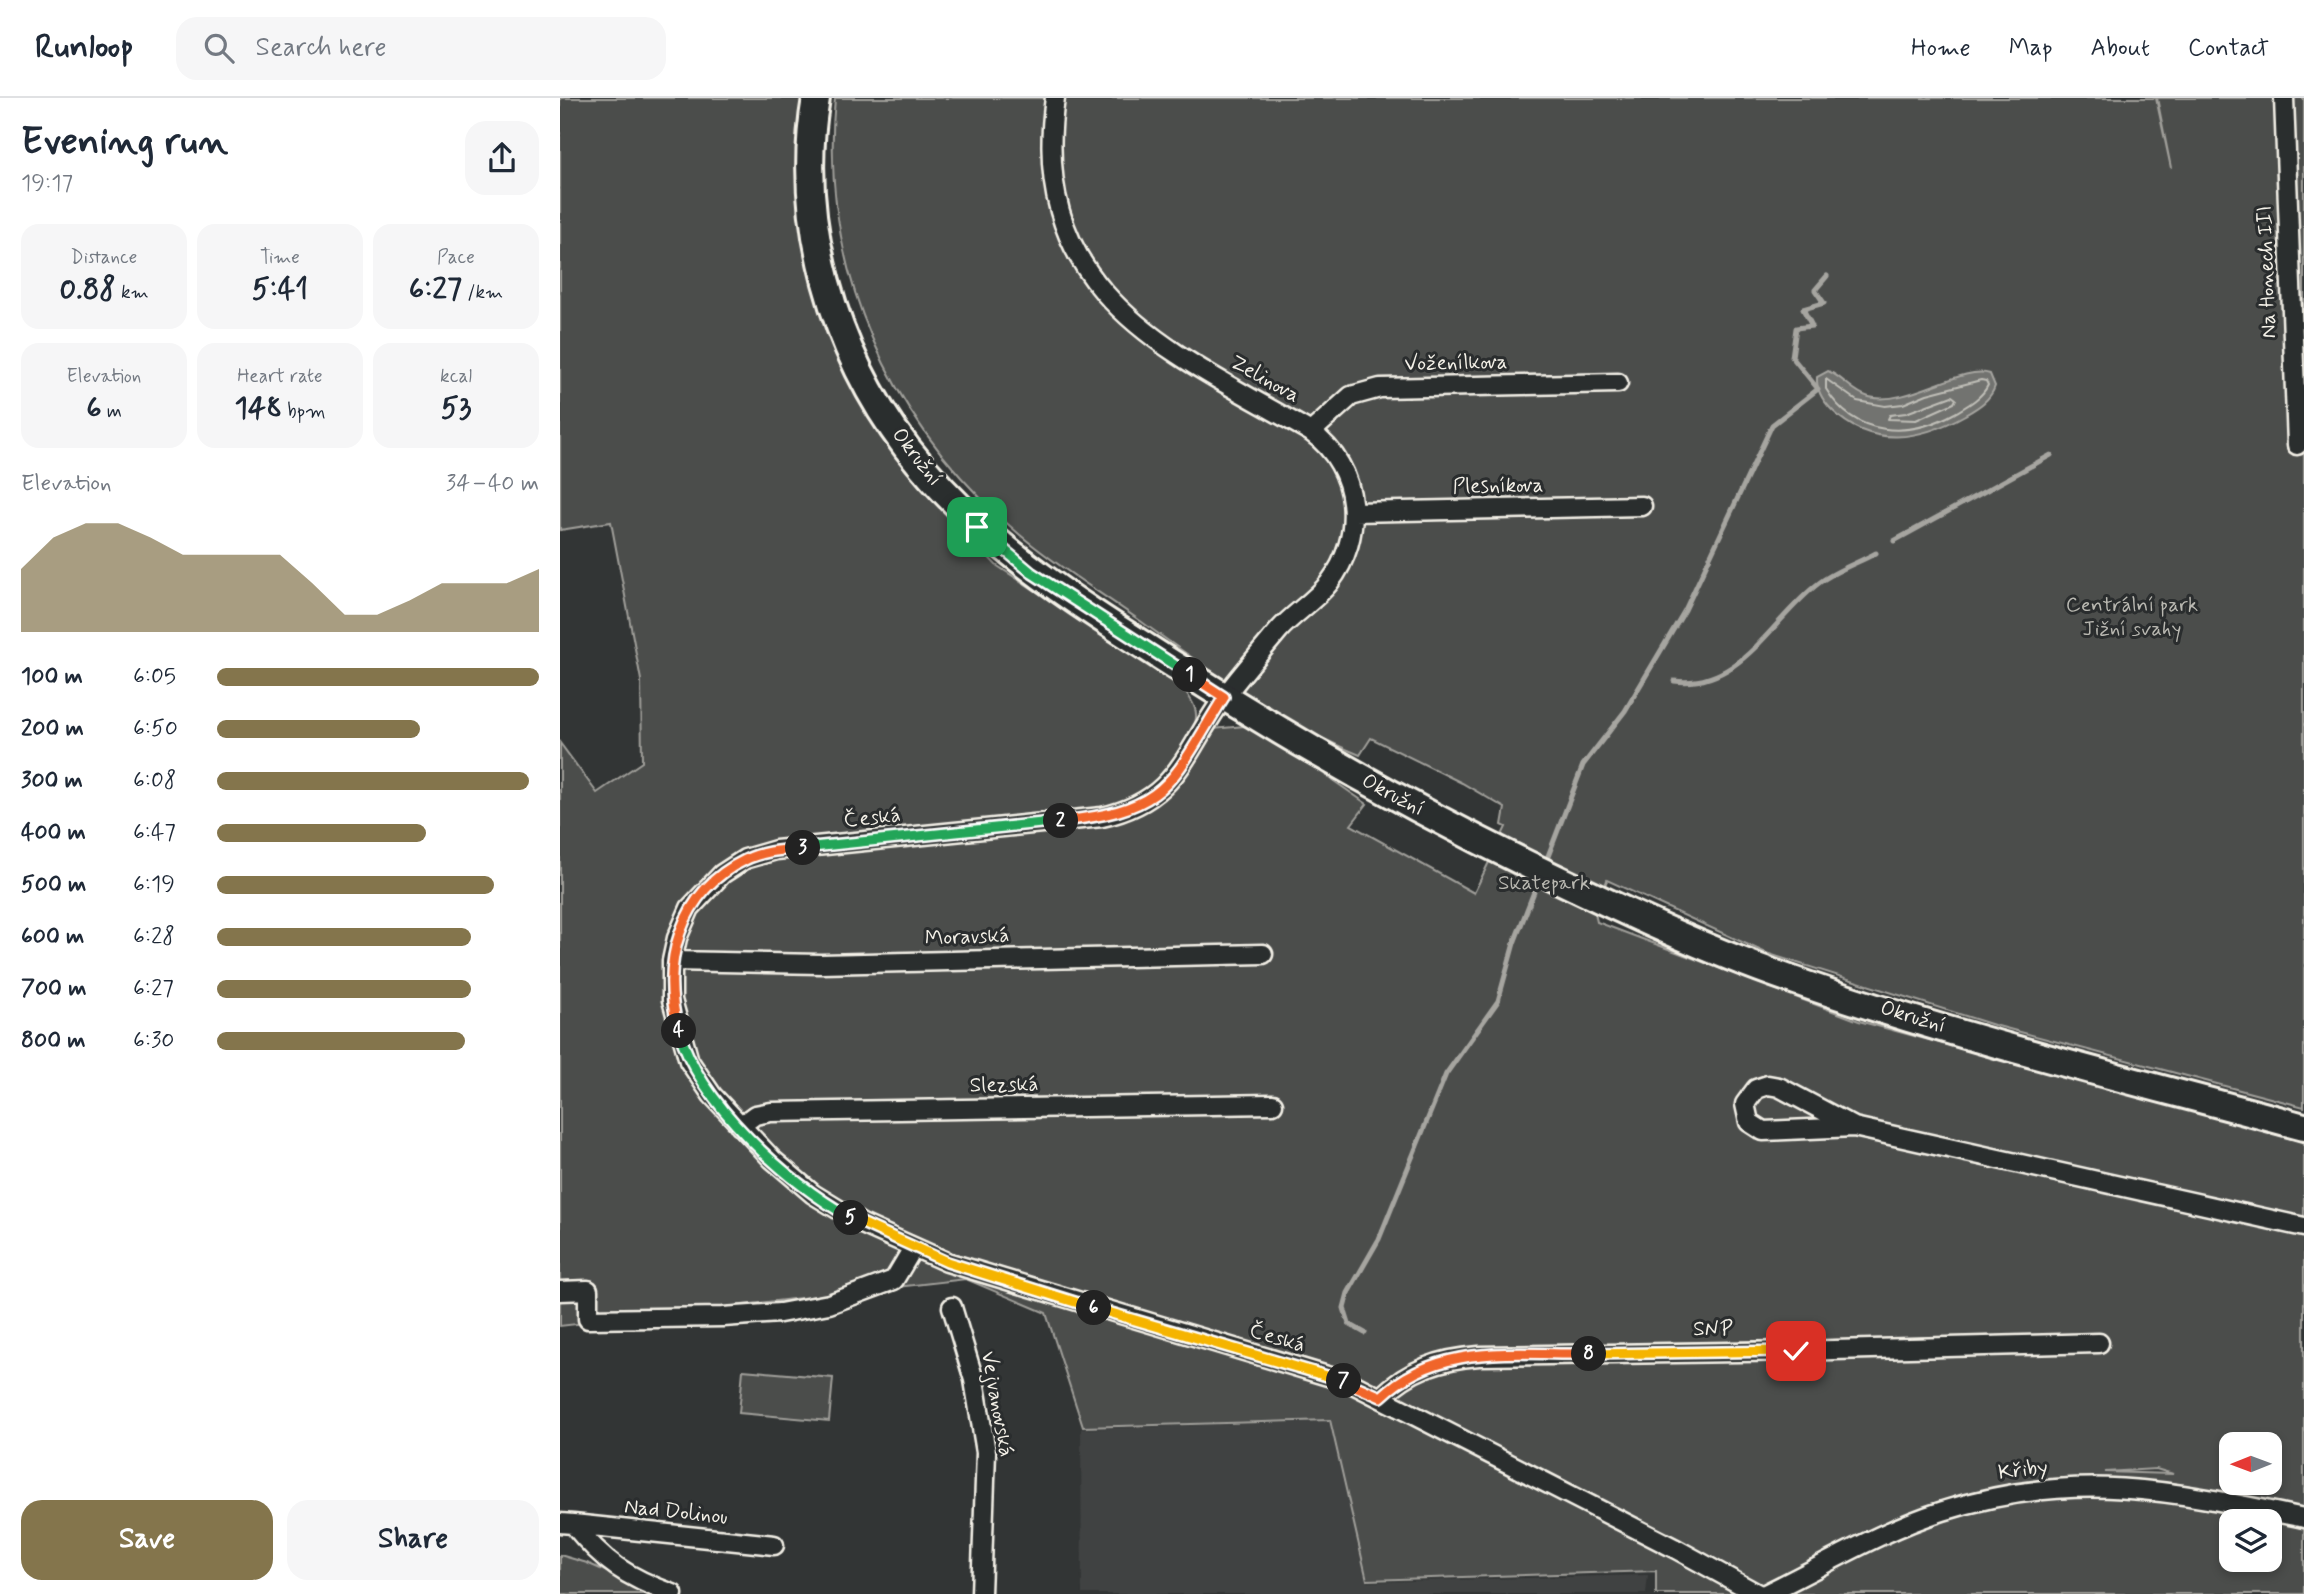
<!DOCTYPE html>
<meta charset="utf-8">
<style>
:root{--surface:#fff;--page:#f6f6f7;--text:#1f2937;--muted:#747a83;--line:#e0e1e3;--accent:#84754c}
body{margin:0;font-family:Mynerve,sans-serif;background:var(--page);color:var(--text);height:100vh;display:flex;flex-direction:column;font-size:26px;white-space:nowrap}
*{box-sizing:border-box;margin:0}
p{font-size:23px;color:var(--muted)}
.icon{flex:none;width:38px;height:38px;fill:none;stroke:currentColor;stroke-width:2;stroke-linecap:round;stroke-linejoin:round}
.map{position:relative;flex:1;overflow:hidden}
.details{display:flex;flex-direction:column;background:var(--surface);width:560px}
.details>*{flex:none}
.needle{width:46px;rotate:269deg}
.tools{position:absolute;left:1659px;top:1334px;display:grid;gap:14px}
.tools a{display:grid;place-items:center;width:63px;height:63px;border-radius:14px;background:var(--surface);box-shadow:0 4px 10px #0003;font-size:35px}
.pin{position:absolute;display:grid;place-items:center;width:60px;height:60px;color:#fff;margin:-30px;border-radius:14px;box-shadow:0 4px 10px #0006}
.km{position:absolute;width:35px;height:35px;margin:-18px;border-radius:50%;background:#222;color:#fff;font-size:19px;line-height:35px;text-align:center}
.round{display:grid;place-items:center;flex:none;width:74px;height:74px;border-radius:21px;background:var(--page)}
.summary{display:flex;align-items:center;justify-content:space-between;height:119px;padding:0 21px}
h1{font-size:38px;font-weight:800;line-height:52px}
.stats{display:grid;grid-template-columns:repeat(3,1fr);gap:10px;height:119px;padding:7px 21px}
.stats div{display:grid;align-content:center;border-radius:18px;background:var(--page);text-align:center}
.stats b{font-size:30px;font-weight:800}
.stats small{font-size:19px;font-weight:400}
.stats p{font-size:19px}
.chart{height:196px;padding:14px 21px}
.chart p{display:flex;justify-content:space-between}
.chart svg{width:100%;height:126px;margin-top:7px;fill:var(--accent);opacity:.7}
.primary-button{display:flex;gap:14px;margin-top:auto;padding:14px 21px}
.primary-button a{flex:1;height:80px;border-radius:21px;background:var(--accent);color:#fff;font-size:28px;font-weight:800;line-height:80px;text-align:center}
.primary-button a+a{background:var(--page);color:var(--text)}
ul{padding:0 21px;list-style:none;font-size:23px}
li{display:grid;grid-template-columns:112px 84px 1fr;align-items:center;height:52px}
li i{height:18px;border-radius:9px;background:var(--accent)}
header{display:flex;align-items:center;gap:42px;box-sizing:border-box;height:98px;padding:0 35px;background:var(--surface);border-bottom:2px solid var(--line)}
header strong{font-size:33px}
nav{display:flex;gap:38px;margin-inline-start:auto;font-size:24px}
.search{width:490px;height:63px;background:var(--page);display:flex;align-items:center;gap:18px;box-sizing:border-box;padding:0 24px;border-radius:21px;color:var(--muted);font-size:26px}
main{display:flex;flex:1;min-height:0}
.map>svg:first-child{display:block}
.built{fill:#404242}
.green{fill:#4b4d4c;stroke:#a09f9a;stroke-width:2;fill-rule:evenodd}
.water{fill:#727370;stroke:#a6a5a0;stroke-width:2}
.lines{fill:none;stroke-linecap:round;stroke-linejoin:round}
.shore{stroke:#c0bfb8;stroke-width:2}
.stream{stroke:#a6a5a0;stroke-width:5}
.street-casing{stroke:#f4f1e8;stroke-width:23}
.secondary-casing{stroke:#f4f1e8;stroke-width:32}
.street{stroke:#2a2d2e;stroke-width:18}
.secondary{stroke:#2a2d2e;stroke-width:26}
.split-1-casing{stroke:#fff;stroke-width:14}
.split-2-casing{stroke:#fff;stroke-width:14}
.split-3-casing{stroke:#fff;stroke-width:14}
.split-4-casing{stroke:#fff;stroke-width:14}
.split-5-casing{stroke:#fff;stroke-width:14}
.split-6-casing{stroke:#fff;stroke-width:14}
.split-7-casing{stroke:#fff;stroke-width:14}
.split-8-casing{stroke:#fff;stroke-width:14}
.split-9-casing{stroke:#fff;stroke-width:14}
.split-1{stroke:#22a559;stroke-width:9}
.split-2{stroke:#f0652b;stroke-width:9}
.split-3{stroke:#22a559;stroke-width:9}
.split-4{stroke:#f0652b;stroke-width:9}
.split-5{stroke:#22a559;stroke-width:9}
.split-6{stroke:#f5b400;stroke-width:9}
.split-7{stroke:#f5b400;stroke-width:9}
.split-8{stroke:#f0652b;stroke-width:9}
.split-9{stroke:#f5b400;stroke-width:9}
.labels{text-anchor:middle;dominant-baseline:central;stroke-width:6;stroke-linejoin:round;paint-order:stroke}
.street-label{font-size:21px;fill:#f4f1e8;stroke:#2a2d2e}
.park-label{font-size:21px;fill:#b9b8b1;stroke:#2a2d2e}
</style>
<header>
<strong>Runloop</strong>
<div class="search"><svg class="icon" aria-label="search" viewBox="0 0 24 24"><circle cx="10" cy="10" r="6"/><path d="M15 15l6 6"/></svg>Search here</div>
<nav><a>Home</a><a>Map</a><a>About</a><a>Contact</a></nav>
</header>
<main>
<section class="details">
<div class="summary"><div><h1>Evening run</h1><p>19:17</p></div><a class="round"><svg class="icon" aria-label="share" viewBox="0 0 24 24"><path d="M12 15V3M7 8l5-5 5 5M5 13v7h14v-7"/></svg></a></div>
<div class="stats">
<div><p>Distance</p><b>0.88<small> km</small></b></div>
<div><p>Time</p><b>5:41</b></div>
<div><p>Pace</p><b>6:27<small> /km</small></b></div>
</div>
<div class="stats">
<div><p>Elevation</p><b>6<small> m</small></b></div>
<div><p>Heart rate</p><b>148<small> bpm</small></b></div>
<div><p>kcal</p><b>53</b></div>
</div>
<div class="chart"><p><span>Elevation</span>34–40 m</p>
<svg viewBox="0 0 160 44" preserveAspectRatio="none"><path d="M0 44V22L10 11L20 6L30 6L40 11L50 17L60 17L70 17L80 17L90 27L100 38L110 38L120 33L130 27L140 27L150 27L160 22V44z"/></svg>
</div>
<ul>
<li><b>100 m</b>6:05<i style="width:100%"></i></li>
<li><b>200 m</b>6:50<i style="width:63%"></i></li>
<li><b>300 m</b>6:08<i style="width:97%"></i></li>
<li><b>400 m</b>6:47<i style="width:65%"></i></li>
<li><b>500 m</b>6:19<i style="width:86%"></i></li>
<li><b>600 m</b>6:28<i style="width:79%"></i></li>
<li><b>700 m</b>6:27<i style="width:79%"></i></li>
<li><b>800 m</b>6:30<i style="width:77%"></i></li>
</ul>
<div class="primary-button"><a>Save</a><a>Share</a></div>
</section>
<div class="map">
<svg width="1744" height="1496" viewBox="0 0 1744 1496">
<rect width="100%" height="100%" fill="#323535"/>
<filter id="ink" filterUnits="userSpaceOnUse"><feTurbulence type="fractalNoise" baseFrequency=".0143" numOctaves="2"/><feDisplacementMap in="SourceGraphic" scale="14" xChannelSelector="R" yChannelSelector="G"/><feConvolveMatrix kernelMatrix="1 2 1 2 8 2 1 2 1" color-interpolation-filters="sRGB"/></filter>
<g filter="url(#ink)">
<path class="built" d="M769,1323L807,1484L1088,1477L1086,1496H522L521,1331Z"/>
<path class="green" d="M0,0H242L237,88L251,185L294,292L344,370L436,467L622,589C633,603 643,618 630,633L685,628L758,672L807,706L791,727L914,795L946,729L942,727L945,710L902,685L811,640L800,657C721,625 649,572 579,522C540,494 496,468 459,436C329,325 259,171 275,0H1596L1611,70L1597,0H1744V1009L1434,927L1206,855L1047,782L1035,815L1037,824L1299,923L1744,1044V1496H1096V1473L807,1482L770,1322L523,1329L486,1215L406,1181L0,1228V645L37,695L82,664L81,582L51,424L0,432ZM1671,1346H1710V1384H1671ZM1596,1371L1613,1376L1545,1374ZM1671,1423H1710V1461H1671Z
M183,1272L273,1280L269,1323L179,1315Z
M0,1457L27,1465L97,1496H0Z"/>
<path class="water" d="M1268,273C1283,279 1293,295 1309,299C1347,309 1402,266 1430,276L1435,288C1431,302 1417,310 1405,317C1361,342 1311,351 1272,312C1263,303 1256,292 1257,279Z"/>
<g class="lines">
<path class="shore" d="M1266,281L1297,303L1325,308L1343,306L1367,296L1421,282L1426,283L1428,287C1422,300 1407,308 1395,315C1348,341 1295,339 1266,291Z
M1392,298L1396,301L1394,305L1356,322L1328,321L1330,317L1346,315Z"/>
<path class="stream" d="M1334,443L1491,357
M1114,583C1181,592 1212,520 1259,485C1276,472 1298,465 1316,455
M985,766L1023,667L1065,613L1125,512L1212,327L1258,291L1232,259L1236,230L1252,228L1243,211L1264,205L1255,192L1267,178
M805,1235L789,1226L784,1210L788,1195L819,1141L886,976L938,903L954,845L979,781"/>
<g class="street-casing">
<path id="street" d="M495,0C467,197 609,252 751,334C801,370 805,439 769,485C755,503 734,515 719,532C703,551 687,570 672,589C625,646 624,701 542,719L216,752L185,761L162,776L130,810L117,840L112,863V902L129,963L152,997L212,1061L253,1096L302,1126L387,1164L791,1285L1116,1451L1198,1496
M1724,0L1737,347
M751,334L791,298L820,290L1058,285
M794,414L1082,408
M112,863L261,866L703,856
M180,1028L195,1017L211,1014L713,1006
M1294,1029L1219,989L1208,987L1196,991L1185,1006L1189,1024L1203,1033L1294,1029L1744,1129
M0,1193L28,1192V1221L163,1219L220,1215L269,1206L334,1182L353,1150
M392,1209L414,1282L426,1354L421,1496
M821,1299C850,1271 880,1261 919,1258L1236,1253L1539,1245
M0,1425L13,1426C44,1464 66,1479 113,1496
M13,1426L214,1447
M1205,1496C1263,1468 1322,1432 1383,1413C1514,1371 1615,1393 1744,1420"/>
</g>
<g class="secondary-casing">
<path id="secondary" d="M256,0C235,121 273,253 347,350C422,447 517,505 619,570C737,646 859,714 985,775C1064,813 1144,851 1227,880C1396,940 1572,982 1744,1029"/>
</g>
<use href="#street" class="street"/>
<use href="#secondary" class="secondary"/>
</g>
</g>
<g class="lines" filter="url(#ink)">
<g class="split-1-casing">
<path id="split-1" d="M417,429L472,475L630,577"/>
</g>
<g class="split-2-casing">
<path id="split-2" d="M501,723C610,712 610,685 664,599L630,577"/>
</g>
<g class="split-3-casing">
<path id="split-3" d="M243,750L501,723"/>
</g>
<g class="split-4-casing">
<path id="split-4" d="M119,933C99,867 120,793 185,762C203,753 223,752 243,750"/>
</g>
<g class="split-5-casing">
<path id="split-5" d="M119,933C140,1006 226,1083 291,1120"/>
</g>
<g class="split-6-casing">
<path id="split-6" d="M291,1120L387,1164L534,1210"/>
</g>
<g class="split-7-casing">
<path id="split-7" d="M534,1210L784,1283"/>
</g>
<g class="split-8-casing">
<path id="split-8" d="M784,1283L821,1299C878,1244 956,1257 1029,1256"/>
</g>
<g class="split-9-casing">
<path id="split-9" d="M1029,1256L1236,1253"/>
</g>
<use href="#split-1" class="split-1"/>
<use href="#split-2" class="split-2"/>
<use href="#split-3" class="split-3"/>
<use href="#split-4" class="split-4"/>
<use href="#split-5" class="split-5"/>
<use href="#split-6" class="split-6"/>
<use href="#split-7" class="split-7"/>
<use href="#split-8" class="split-8"/>
<use href="#split-9" class="split-9"/>
</g>
<g class="labels">
<g class="street-label">
<text transform="translate(1707 174) rotate(-92)">Na Honech III</text>
<text transform="translate(896 265) rotate(-1)">Voženílkova</text>
<text transform="translate(705 281) rotate(29)">Zelinova</text>
<text transform="translate(357 359) rotate(52)">Okružní</text>
<text transform="translate(938 388) rotate(-1)">Plesníkova</text>
<text transform="translate(833 697) rotate(28)">Okružní</text>
<text transform="translate(312 720) rotate(-6)">Česká</text>
<text transform="translate(407 839) rotate(-2)">Moravská</text>
<text transform="translate(1353 919) rotate(17)">Okružní</text>
<text transform="translate(444 987) rotate(-1)">Slezská</text>
<text transform="translate(1153 1231) rotate(-1)">SNP</text>
<text transform="translate(717 1240) rotate(16)">Česká</text>
<text transform="translate(437 1306) rotate(80)">Vejvanovská</text>
<text transform="translate(1463 1372) rotate(-7)">Křiby</text>
<text transform="translate(116 1414) rotate(6)">Nad Dolinou</text>
</g>
<g class="park-label">
<text x="1572" y="507">Centrální park<tspan x="1572" dy="24">Jižní svahy</tspan></text>
<text x="984" y="785">Skatepark</text>
</g>
</g>
</svg>
<div class="tools">
<a><svg class="needle" viewBox="-14 -14 28 28"><path d="M0-13l5 13h-10z" fill="#e53935"/><path d="M0 13l5-13h-10z" fill="#747a83"/></svg></a>
<a><svg class="icon" aria-label="layers" viewBox="0 0 24 24"><path d="M12 4l9 5-9 5-9-5zM3 14l9 5 9-5"/></svg></a>
</div>
<div class="pin" style="left:417px;top:429px;background:#1e9e55"><svg class="icon" aria-label="arrive" viewBox="0 0 24 24"><path d="M6 21V4h12l-3 4 3 4H6"/></svg></div>
<div class="pin" style="left:1236px;top:1253px;background:#d93025"><svg class="icon" aria-label="check" viewBox="0 0 24 24"><path d="M5 12l5 5 9-10"/></svg></div>
<b class="km" style="left:630px;top:577px">1</b>
<b class="km" style="left:501px;top:723px">2</b>
<b class="km" style="left:243px;top:750px">3</b>
<b class="km" style="left:119px;top:933px">4</b>
<b class="km" style="left:291px;top:1120px">5</b>
<b class="km" style="left:534px;top:1210px">6</b>
<b class="km" style="left:784px;top:1283px">7</b>
<b class="km" style="left:1029px;top:1256px">8</b>
</div>
</main>
